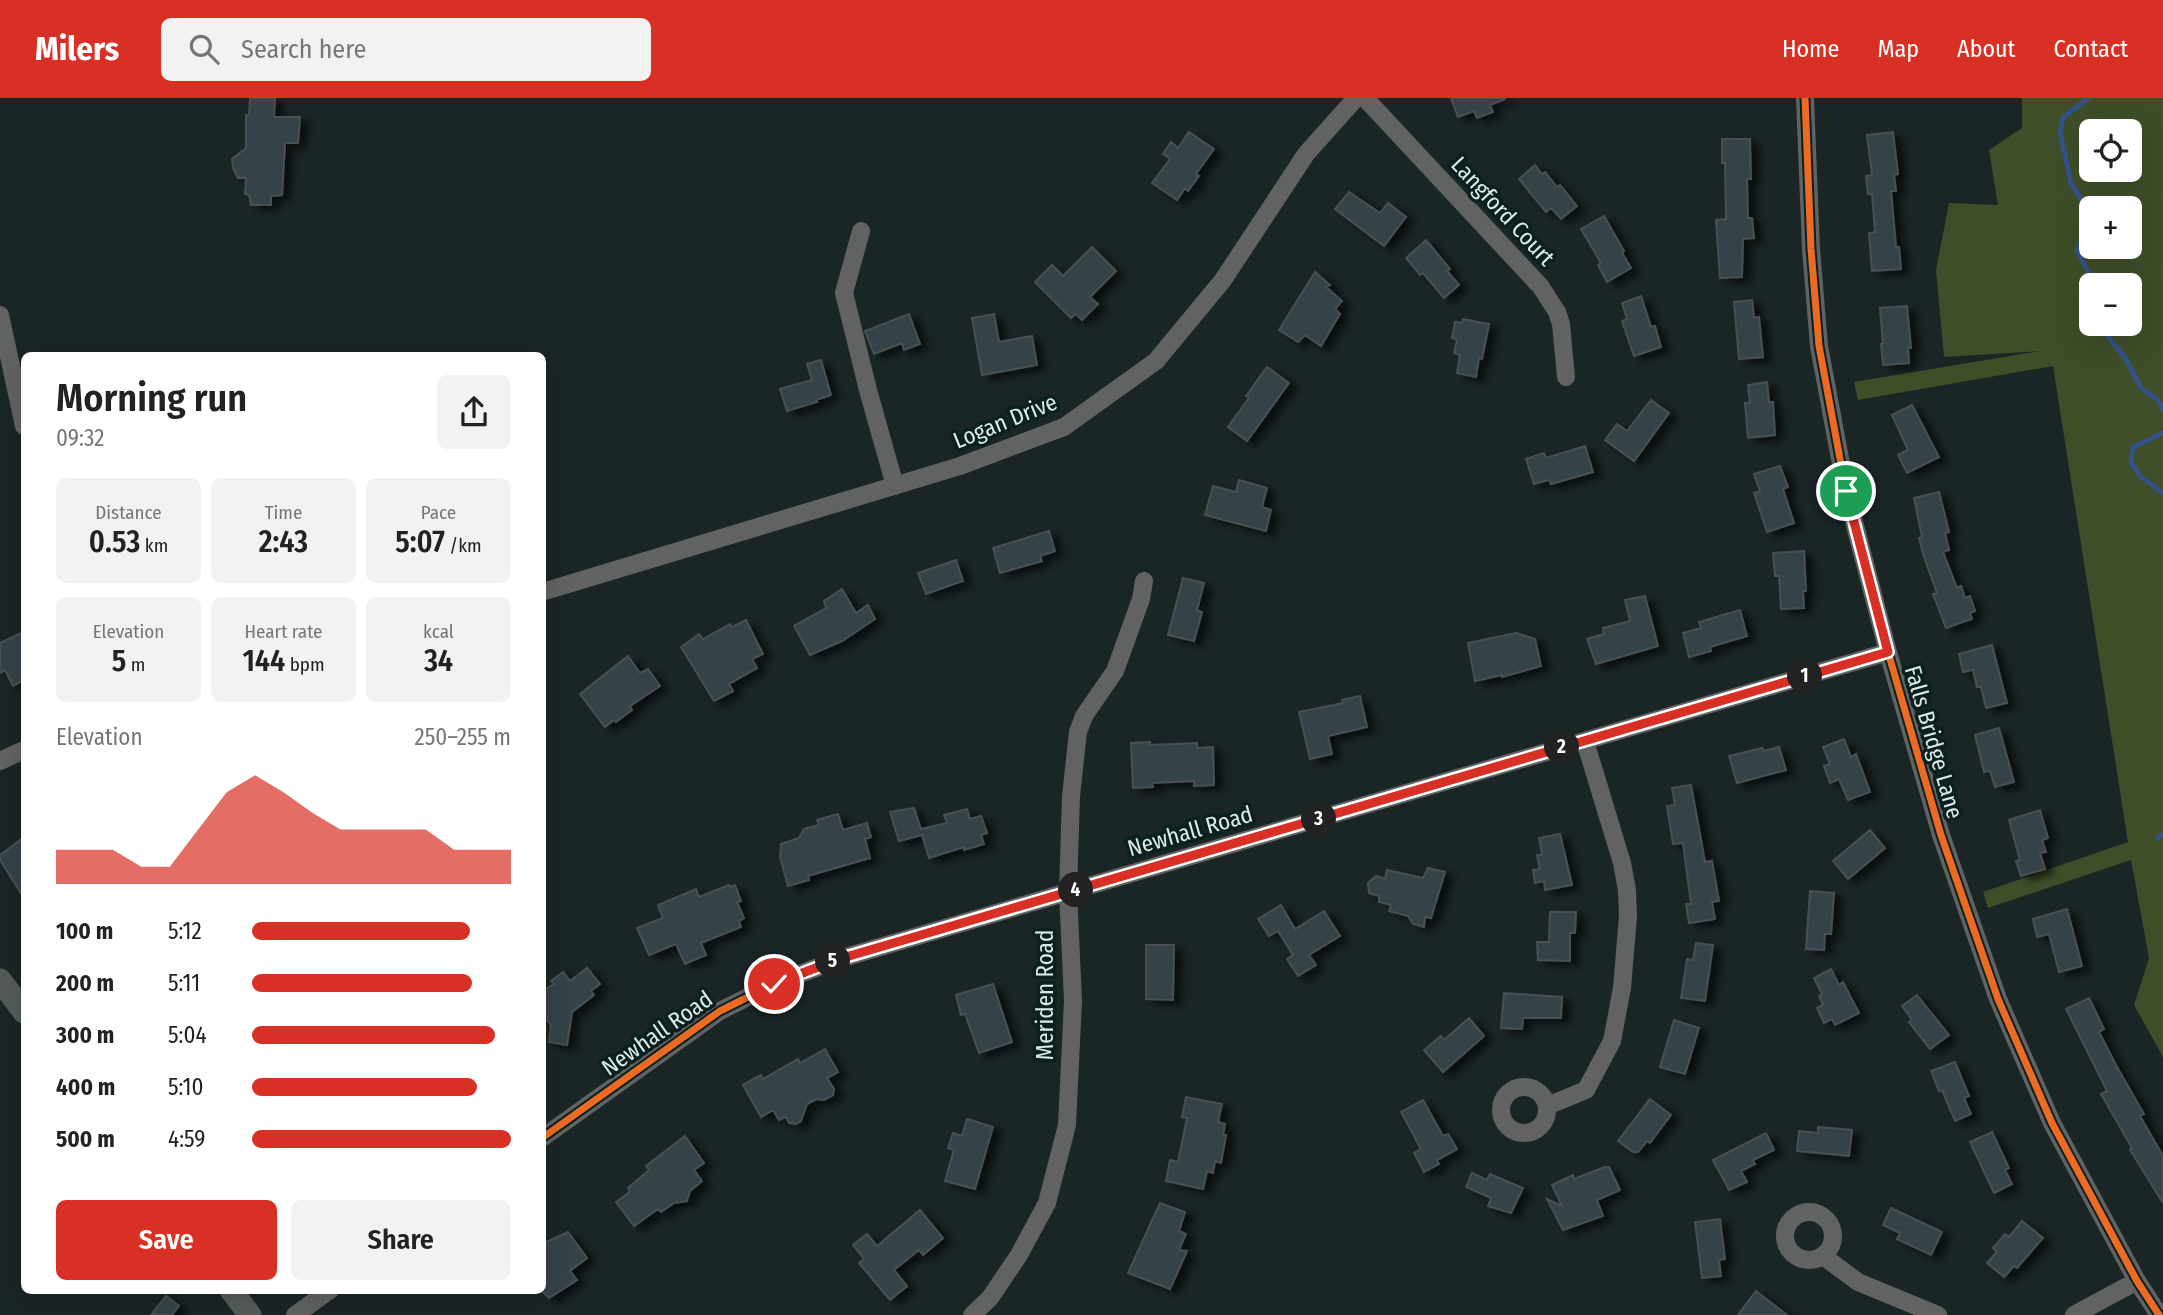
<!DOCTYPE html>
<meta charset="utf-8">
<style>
:root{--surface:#fff;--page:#f2f2f2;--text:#222;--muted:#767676;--accent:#d93025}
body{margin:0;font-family:"Fira Sans Condensed",sans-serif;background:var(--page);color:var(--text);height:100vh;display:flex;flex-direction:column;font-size:26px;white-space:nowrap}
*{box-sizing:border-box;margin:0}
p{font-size:23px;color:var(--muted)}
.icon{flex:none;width:38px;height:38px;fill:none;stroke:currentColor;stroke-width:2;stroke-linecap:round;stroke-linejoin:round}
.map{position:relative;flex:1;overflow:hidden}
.drawer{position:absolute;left:21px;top:254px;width:525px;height:942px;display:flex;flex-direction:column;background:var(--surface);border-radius:10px;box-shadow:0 7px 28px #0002}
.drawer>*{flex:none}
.controls{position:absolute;left:2079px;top:21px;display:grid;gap:14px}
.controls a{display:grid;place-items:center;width:63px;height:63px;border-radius:10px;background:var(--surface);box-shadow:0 7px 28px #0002;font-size:35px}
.pin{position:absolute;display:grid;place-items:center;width:60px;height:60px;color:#fff;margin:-30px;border:4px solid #fff;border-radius:50%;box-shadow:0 2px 7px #0007}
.km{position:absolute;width:35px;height:35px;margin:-18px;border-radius:50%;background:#222;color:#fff;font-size:19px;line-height:35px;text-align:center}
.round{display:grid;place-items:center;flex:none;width:74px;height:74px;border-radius:10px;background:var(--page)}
.summary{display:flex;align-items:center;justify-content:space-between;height:119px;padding:0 35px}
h1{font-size:38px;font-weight:600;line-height:52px}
.stats{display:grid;grid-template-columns:repeat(3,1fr);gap:10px;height:119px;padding:7px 35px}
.stats div{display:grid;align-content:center;border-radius:10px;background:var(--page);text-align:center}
.stats b{font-size:30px;font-weight:600}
.stats small{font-size:19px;font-weight:400}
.stats p{font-size:19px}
.chart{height:196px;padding:14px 35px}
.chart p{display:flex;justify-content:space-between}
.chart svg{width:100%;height:126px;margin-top:7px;fill:var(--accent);opacity:.7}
.cta{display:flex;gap:14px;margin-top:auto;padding:14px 35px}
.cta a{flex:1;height:80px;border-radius:10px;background:var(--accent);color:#fff;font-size:28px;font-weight:600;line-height:80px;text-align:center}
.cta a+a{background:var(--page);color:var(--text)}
ul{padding:0 35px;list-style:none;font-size:23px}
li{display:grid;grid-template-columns:112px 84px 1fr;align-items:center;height:52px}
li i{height:18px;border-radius:9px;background:var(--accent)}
header{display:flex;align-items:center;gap:42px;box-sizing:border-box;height:98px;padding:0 35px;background:var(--accent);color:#fff}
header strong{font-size:33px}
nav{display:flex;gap:38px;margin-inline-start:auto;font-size:24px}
.search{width:490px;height:63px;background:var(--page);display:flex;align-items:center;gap:18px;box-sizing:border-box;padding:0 24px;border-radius:10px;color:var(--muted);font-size:26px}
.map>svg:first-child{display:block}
.green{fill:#3e4e28;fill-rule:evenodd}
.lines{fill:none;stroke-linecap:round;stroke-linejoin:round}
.stream{stroke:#335288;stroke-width:5}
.building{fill:#344346;stroke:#485053;stroke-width:2;filter:url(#shadow)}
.minor{stroke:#606362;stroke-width:18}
.major{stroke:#545b59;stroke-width:23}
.cycleway-casing{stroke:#0b2020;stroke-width:11}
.cycleway{stroke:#ed6a23;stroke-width:7}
.route-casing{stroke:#fff;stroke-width:14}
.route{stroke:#d93025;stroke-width:9}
.labels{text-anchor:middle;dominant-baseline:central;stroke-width:7;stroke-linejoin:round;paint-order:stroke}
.street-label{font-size:23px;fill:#deeaea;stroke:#0b2020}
</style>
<header>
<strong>Milers</strong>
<div class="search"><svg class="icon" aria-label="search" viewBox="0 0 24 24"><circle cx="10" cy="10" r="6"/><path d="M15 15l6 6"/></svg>Search here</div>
<nav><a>Home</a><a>Map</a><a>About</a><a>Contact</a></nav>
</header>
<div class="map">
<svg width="2163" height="1217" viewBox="0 0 2163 1217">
<defs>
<filter id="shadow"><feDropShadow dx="8" dy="4.5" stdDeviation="3.5" flood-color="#0009"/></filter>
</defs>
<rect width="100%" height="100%" fill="#1a2525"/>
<path class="green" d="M2022,0H2163V959L2134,907L2149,860L2131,762L1988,810L1983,794L2128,744L2053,268L1858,302L1854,284L2040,253L1944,259L1936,172L1949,105L1998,107L1989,52L2022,30ZM2091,33H2130V72H2091ZM2091,110H2130V149H2091ZM2091,187H2130V226H2091Z"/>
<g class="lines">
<path class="stream" d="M2088,0L2063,20L2060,34L2071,86L2091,116
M2091,120L2077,153L2095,187
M2091,201L2088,212L2091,217
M2098,226L2125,260L2141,290L2159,303L2163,312
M2163,335L2133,349L2131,365L2141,379L2163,395
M2158,740L2163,736"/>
</g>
<path class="building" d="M250,0H275L274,19H300L298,45H285L282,97L271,98V107H251L249,97L245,96L246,80H238L233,70L232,61L246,50V17H249Z
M1451,0H1505V1L1490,7L1493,14L1477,20L1474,13L1458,19Z
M1189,34L1214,51L1196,76L1199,78L1188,93L1185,90L1177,102L1152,85L1170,61L1163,56L1171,44L1178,50Z
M1893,34L1898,76L1894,77L1896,93H1891L1896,149H1899L1901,171L1872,173L1869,135L1875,134L1872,96H1868L1866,78L1872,77L1867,37Z
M1722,41H1750L1751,81H1747L1748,120H1752L1754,140L1743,141L1742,179L1720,180L1716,122L1726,121L1725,65H1722Z
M1535,67L1542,76L1545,74L1557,89L1560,87L1577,108L1561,121L1551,110L1546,114L1519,81Z
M1349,94L1380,115L1388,105L1406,119L1384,148L1335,111Z
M1604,118L1624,153L1622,155L1631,170L1607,184L1598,167L1601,165L1581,131Z
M1426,142L1450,171L1447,173L1459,187L1444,200L1423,175L1420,177L1406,160Z
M1092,149L1116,173L1090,199L1098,206L1082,222L1075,216L1071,220L1035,184L1052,167L1063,178Z
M1315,174L1330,187L1326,189L1342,203L1335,211L1340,216L1321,248L1305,237L1298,244L1279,232Z
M1641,198L1651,229L1655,228L1661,249L1634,258L1622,223L1627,221L1622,205Z
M1752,202L1754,220L1759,219L1763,259L1739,261L1734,204Z
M1907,208L1911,250H1908L1909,265L1883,267L1881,246H1883L1880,210Z
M909,216L920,246L904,252L902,245L874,256L865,233Z
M994,216L999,244L1032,238L1037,267L982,277L972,220Z
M1463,221L1489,226L1482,261L1479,260L1476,279L1457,275L1460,257L1454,255L1457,242L1452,240L1455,224L1462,225Z
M821,262L831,297L816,302L817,304L787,313L780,291L812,282L807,266Z
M1267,269L1289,285L1247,343L1228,329L1249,300L1246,298Z
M1767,284L1769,304H1773L1775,337L1748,340L1745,305H1750L1748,287Z
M1651,302L1669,315L1634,363L1605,342L1617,326L1627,333Z
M1912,307L1939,359L1907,375L1898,357L1908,352L1892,317Z
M1585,348L1593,374L1551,386L1549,382L1534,386L1526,361L1544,355L1546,360Z
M1780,368L1788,389L1783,391L1794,425L1767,434L1754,395L1760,393L1754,376Z
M1239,382L1267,390L1262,409L1271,412L1266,433L1205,417L1213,388L1236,394Z
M1939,394L1949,434L1945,435L1949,452L1943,454L1957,490L1961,488L1965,500L1970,498L1975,513L1970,515L1972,521L1946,530L1933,496L1937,495L1923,456L1919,440L1922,439L1914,400Z
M1049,433L1055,453L1040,458L1042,463L1000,475L993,450Z
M1804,453L1806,493H1803L1804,510L1781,511L1779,478H1775L1773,455Z
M956,462L963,483L926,496L918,475Z
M1183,480L1204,485L1197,512L1202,514L1194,543L1168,537Z
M842,491L856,515L868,507L875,521L842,543L810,557L794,528L826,510L824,503Z
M1645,498L1658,548L1596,566L1587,541L1604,536L1603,530L1630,523L1625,502Z
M1740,512L1747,538L1710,549L1711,553L1689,559L1683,535L1701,530L1699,524Z
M746,522L763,556L752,561L757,570L729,586L733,593L714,603L681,549L699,536L703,541L730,526L732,529Z
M21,535L24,543V582L13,588L5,572L0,575V545Z
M1516,535L1535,541L1541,568L1502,579V577L1475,583L1468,545Z
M1992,547L2007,605L1986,610L1981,589H1977L1973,572L1963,574L1959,556Z
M628,558L640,575L648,571L660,588L630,608L632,612L616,624L614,622L605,629L580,596Z
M1360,598L1367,629L1328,638L1332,656L1310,661L1299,614L1343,605L1342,602Z
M1999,630L2014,684L1995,689L1990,673L1984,674L1975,637Z
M1844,641L1851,659L1856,656L1870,694L1848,702L1839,681L1830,685L1824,668L1830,666L1823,649Z
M1150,644V647L1197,645V650L1213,649L1214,687L1194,688V683L1152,685L1153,689L1133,690L1131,645Z
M1779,649L1786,672L1737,685L1729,658L1762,650L1764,653Z
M1691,687L1705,764L1712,763L1719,803L1712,804L1715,821L1689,825L1686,806H1691L1683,745L1673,746L1667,708L1675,707L1672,690Z
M914,710L921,731L947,725L944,717L967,711L970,721L981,718L987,735L981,737L984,746L964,752V749L929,760L922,737L899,743L890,714Z
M2040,712L2048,740L2042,742L2046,754L2040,755L2045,771L2021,778L2016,763L2020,762L2009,722Z
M838,716L843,732L867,725L871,739L865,741L870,760L808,778L809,782L788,788L780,759L781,746L799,740L804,731L819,727L817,722Z
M1870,732L1885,750L1848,781L1833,763Z
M1560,736L1572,787L1545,792L1544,783L1535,785L1533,772L1540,771L1537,757H1542L1539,740Z
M24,739V800L0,762V757Z
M1428,770L1445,774L1431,820L1425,819L1424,829L1413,826L1408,818L1389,813L1391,807L1379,804V798L1369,795L1368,785L1376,778L1385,781L1387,772L1423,780Z
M729,787L730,789L735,787L741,803L737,804L744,820L739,823L741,829L701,845L706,857L685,866L676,846L649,857L637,830L663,820L658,807L696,791L699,799Z
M1810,793L1834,795L1831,836H1825L1824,852L1806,851Z
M1281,807L1295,831L1324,813L1340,838L1309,857L1316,867L1298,878L1287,861L1293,857L1278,833L1269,838L1258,821Z
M2067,811L2082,868L2059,874L2049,836L2037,839L2033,821Z
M1550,814H1576L1575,835H1570V863L1538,862L1537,844H1549Z
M1696,845L1713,847L1705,903L1681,900L1687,861L1693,862Z
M1146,847H1174L1173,902L1146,901Z
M587,870L600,886L591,893L594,897L572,914L567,947L549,944L551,927L542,916V894L554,886L551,883L563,874L570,883Z
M1831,871L1839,887L1843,884L1859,915L1835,927L1832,921L1824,925L1817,910L1823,907L1819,898L1822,896L1814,880Z
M993,886L1012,944L979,955L965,916L961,917L956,897Z
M1504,895L1562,899L1561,920H1523L1522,931L1501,930Z
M1917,897L1949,937L1930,951L1909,924L1912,922L1902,908Z
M2089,900L2104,931L2099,934L2117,969L2144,1016L2140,1018L2163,1058V1105L2130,1052L2132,1050L2101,996L2107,993L2066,911Z
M1469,920L1484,938L1443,974L1424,952L1441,938L1444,942Z
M1674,922L1699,930L1685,976L1660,969Z
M825,951L838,974L827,980L834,991L833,997L824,1002L817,1001L807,1006L801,1023L796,1026L789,1025L786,1019L779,1022L773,1012L761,1019L743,987L761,977L763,981L798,961L800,965Z
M1955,964L1969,998L1964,1000L1971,1016L1955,1023L1942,992L1939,993L1931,973Z
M1186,999L1222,1006L1218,1024L1225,1026L1223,1037H1226L1221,1065L1215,1063L1213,1075L1207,1073L1203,1091L1166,1083L1170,1062L1178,1064L1187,1020L1182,1019Z
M1650,1001L1671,1017L1650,1045L1647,1043L1638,1054H1633L1618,1043Z
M1423,1002L1443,1038L1448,1036L1457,1051L1437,1062L1439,1066L1424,1074L1414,1055L1421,1051L1401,1014Z
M967,1021L993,1029L975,1091L945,1083L954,1052L948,1050L953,1035L962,1038Z
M1818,1029L1852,1032L1849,1058L1797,1053L1799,1033L1818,1035Z
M1992,1034L2009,1070L2005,1072L2012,1086L1994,1095L1970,1044Z
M1766,1035L1774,1052L1753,1062L1755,1066L1741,1073L1747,1084L1729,1092L1713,1062Z
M685,1038L704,1065L694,1072L702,1083L690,1093L687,1103L674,1105L661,1114L658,1111L634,1128L616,1104L630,1094L628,1090L649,1072L646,1068Z
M1605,1069H1609L1620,1092L1597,1102L1603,1118L1563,1132L1547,1101L1562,1108L1552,1087L1573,1077L1574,1081Z
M1472,1075L1487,1082L1490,1076L1523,1090L1511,1115L1488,1108L1491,1100L1466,1089Z
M1160,1105L1185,1114L1179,1133L1186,1136L1179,1152L1187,1153L1170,1191L1128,1175Z
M1891,1110L1942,1134L1931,1157L1897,1141L1900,1135L1883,1127Z
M920,1112L943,1140L923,1157L919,1152L894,1172L907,1188L890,1202L859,1165L864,1161L853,1147L867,1136L877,1148Z
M1720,1121L1725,1161L1719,1162L1721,1178L1702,1180L1695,1124Z
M2022,1123L2043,1140L2017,1170L2014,1168L2004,1179L1987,1165L1997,1154L1993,1150L2005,1136L2009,1139Z
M568,1134L587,1160L570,1173L577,1182L549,1200L542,1193V1146Z
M1756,1193L1787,1217H1738Z
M166,1198L179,1208L172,1217H151Z"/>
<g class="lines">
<path class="minor" d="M1365,0L1541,189L1557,214L1561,226L1566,279
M1805,0L1811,151L1819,248L1846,393L1888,554L1941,737L1998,901L2052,1025L2137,1183L2159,1217
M861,133L844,195L868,292L895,388
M0,217L24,328
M542,494L960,368L1064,329L1156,263L1223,182L1306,56L1356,0
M0,663L24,652
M1501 1012a23 23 0 1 1 46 0a23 23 0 1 1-46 0Z
M1547,1008L1586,992L1612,943L1622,890L1628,818L1627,792L1622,765L1585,643
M542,1040L720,913L774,886L839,861L1888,554
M1785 1138a24 24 0 1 1 48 0a24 24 0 1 1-48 0Z
M1823,1158L1858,1184L1938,1217
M295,1217L330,1192
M972,1217L990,1200L1019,1157L1047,1105L1067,1027L1073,903L1068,794L1071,698L1078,634L1084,618L1115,573L1141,501L1144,483
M2074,1217L2137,1183"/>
<path class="major" d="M0,882L24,914
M231,1192L250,1217"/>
<g class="cycleway-casing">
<path id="cycleway" d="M1805,0L1811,151L1819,248L1846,393L1888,554L1941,737L1998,901L2052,1025L2137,1183L2159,1217
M542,1040L720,913L774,886L839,861L1888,554"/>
</g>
<use href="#cycleway" class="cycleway"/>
</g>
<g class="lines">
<g class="route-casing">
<path id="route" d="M774,886L839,861L1888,554L1846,393"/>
</g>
<use href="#route" class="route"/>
</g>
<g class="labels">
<g class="street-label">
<text transform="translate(1503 113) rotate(47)">Langford Court</text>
<text transform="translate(1005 323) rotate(-22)">Logan Drive</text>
<text transform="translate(1934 644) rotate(74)">Falls Bridge Lane</text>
<text transform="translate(1190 733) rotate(-16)">Newhall Road</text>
<text transform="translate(1045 897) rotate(-90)">Meriden Road</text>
<text transform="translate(657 935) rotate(-35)">Newhall Road</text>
</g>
</g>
</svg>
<div class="controls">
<a><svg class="icon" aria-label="locate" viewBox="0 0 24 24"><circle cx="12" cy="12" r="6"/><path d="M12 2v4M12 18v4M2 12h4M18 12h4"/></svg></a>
<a>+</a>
<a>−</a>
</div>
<div class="pin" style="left:1846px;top:393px;background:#1e9e55"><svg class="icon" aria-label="arrive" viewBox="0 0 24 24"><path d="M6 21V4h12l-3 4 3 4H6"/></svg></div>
<div class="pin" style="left:774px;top:886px;background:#d93025"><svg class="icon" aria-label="check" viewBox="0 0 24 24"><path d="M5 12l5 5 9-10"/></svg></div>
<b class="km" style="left:1805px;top:578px">1</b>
<b class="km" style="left:1562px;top:649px">2</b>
<b class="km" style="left:1319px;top:721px">3</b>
<b class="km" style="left:1076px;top:792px">4</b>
<b class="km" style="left:833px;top:863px">5</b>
<section class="drawer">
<div class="summary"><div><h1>Morning run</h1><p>09:32</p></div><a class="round"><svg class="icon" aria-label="share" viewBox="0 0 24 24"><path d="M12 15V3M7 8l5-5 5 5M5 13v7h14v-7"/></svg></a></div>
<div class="stats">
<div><p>Distance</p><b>0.53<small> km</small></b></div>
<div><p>Time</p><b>2:43</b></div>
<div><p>Pace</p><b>5:07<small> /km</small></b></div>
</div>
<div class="stats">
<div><p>Elevation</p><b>5<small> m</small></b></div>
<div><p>Heart rate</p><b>144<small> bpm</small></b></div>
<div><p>kcal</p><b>34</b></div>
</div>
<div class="chart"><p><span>Elevation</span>250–255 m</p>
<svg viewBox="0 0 160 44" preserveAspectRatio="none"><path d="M0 44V32L10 32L20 32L30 38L40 38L50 25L60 12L70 6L80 12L90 19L100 25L110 25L120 25L130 25L140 32L150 32L160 32V44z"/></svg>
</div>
<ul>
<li><b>100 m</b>5:12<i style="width:84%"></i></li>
<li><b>200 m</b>5:11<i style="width:85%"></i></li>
<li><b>300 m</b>5:04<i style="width:94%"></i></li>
<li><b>400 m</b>5:10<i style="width:87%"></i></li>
<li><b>500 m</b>4:59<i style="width:100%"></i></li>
</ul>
<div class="cta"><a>Save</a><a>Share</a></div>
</section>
</div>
